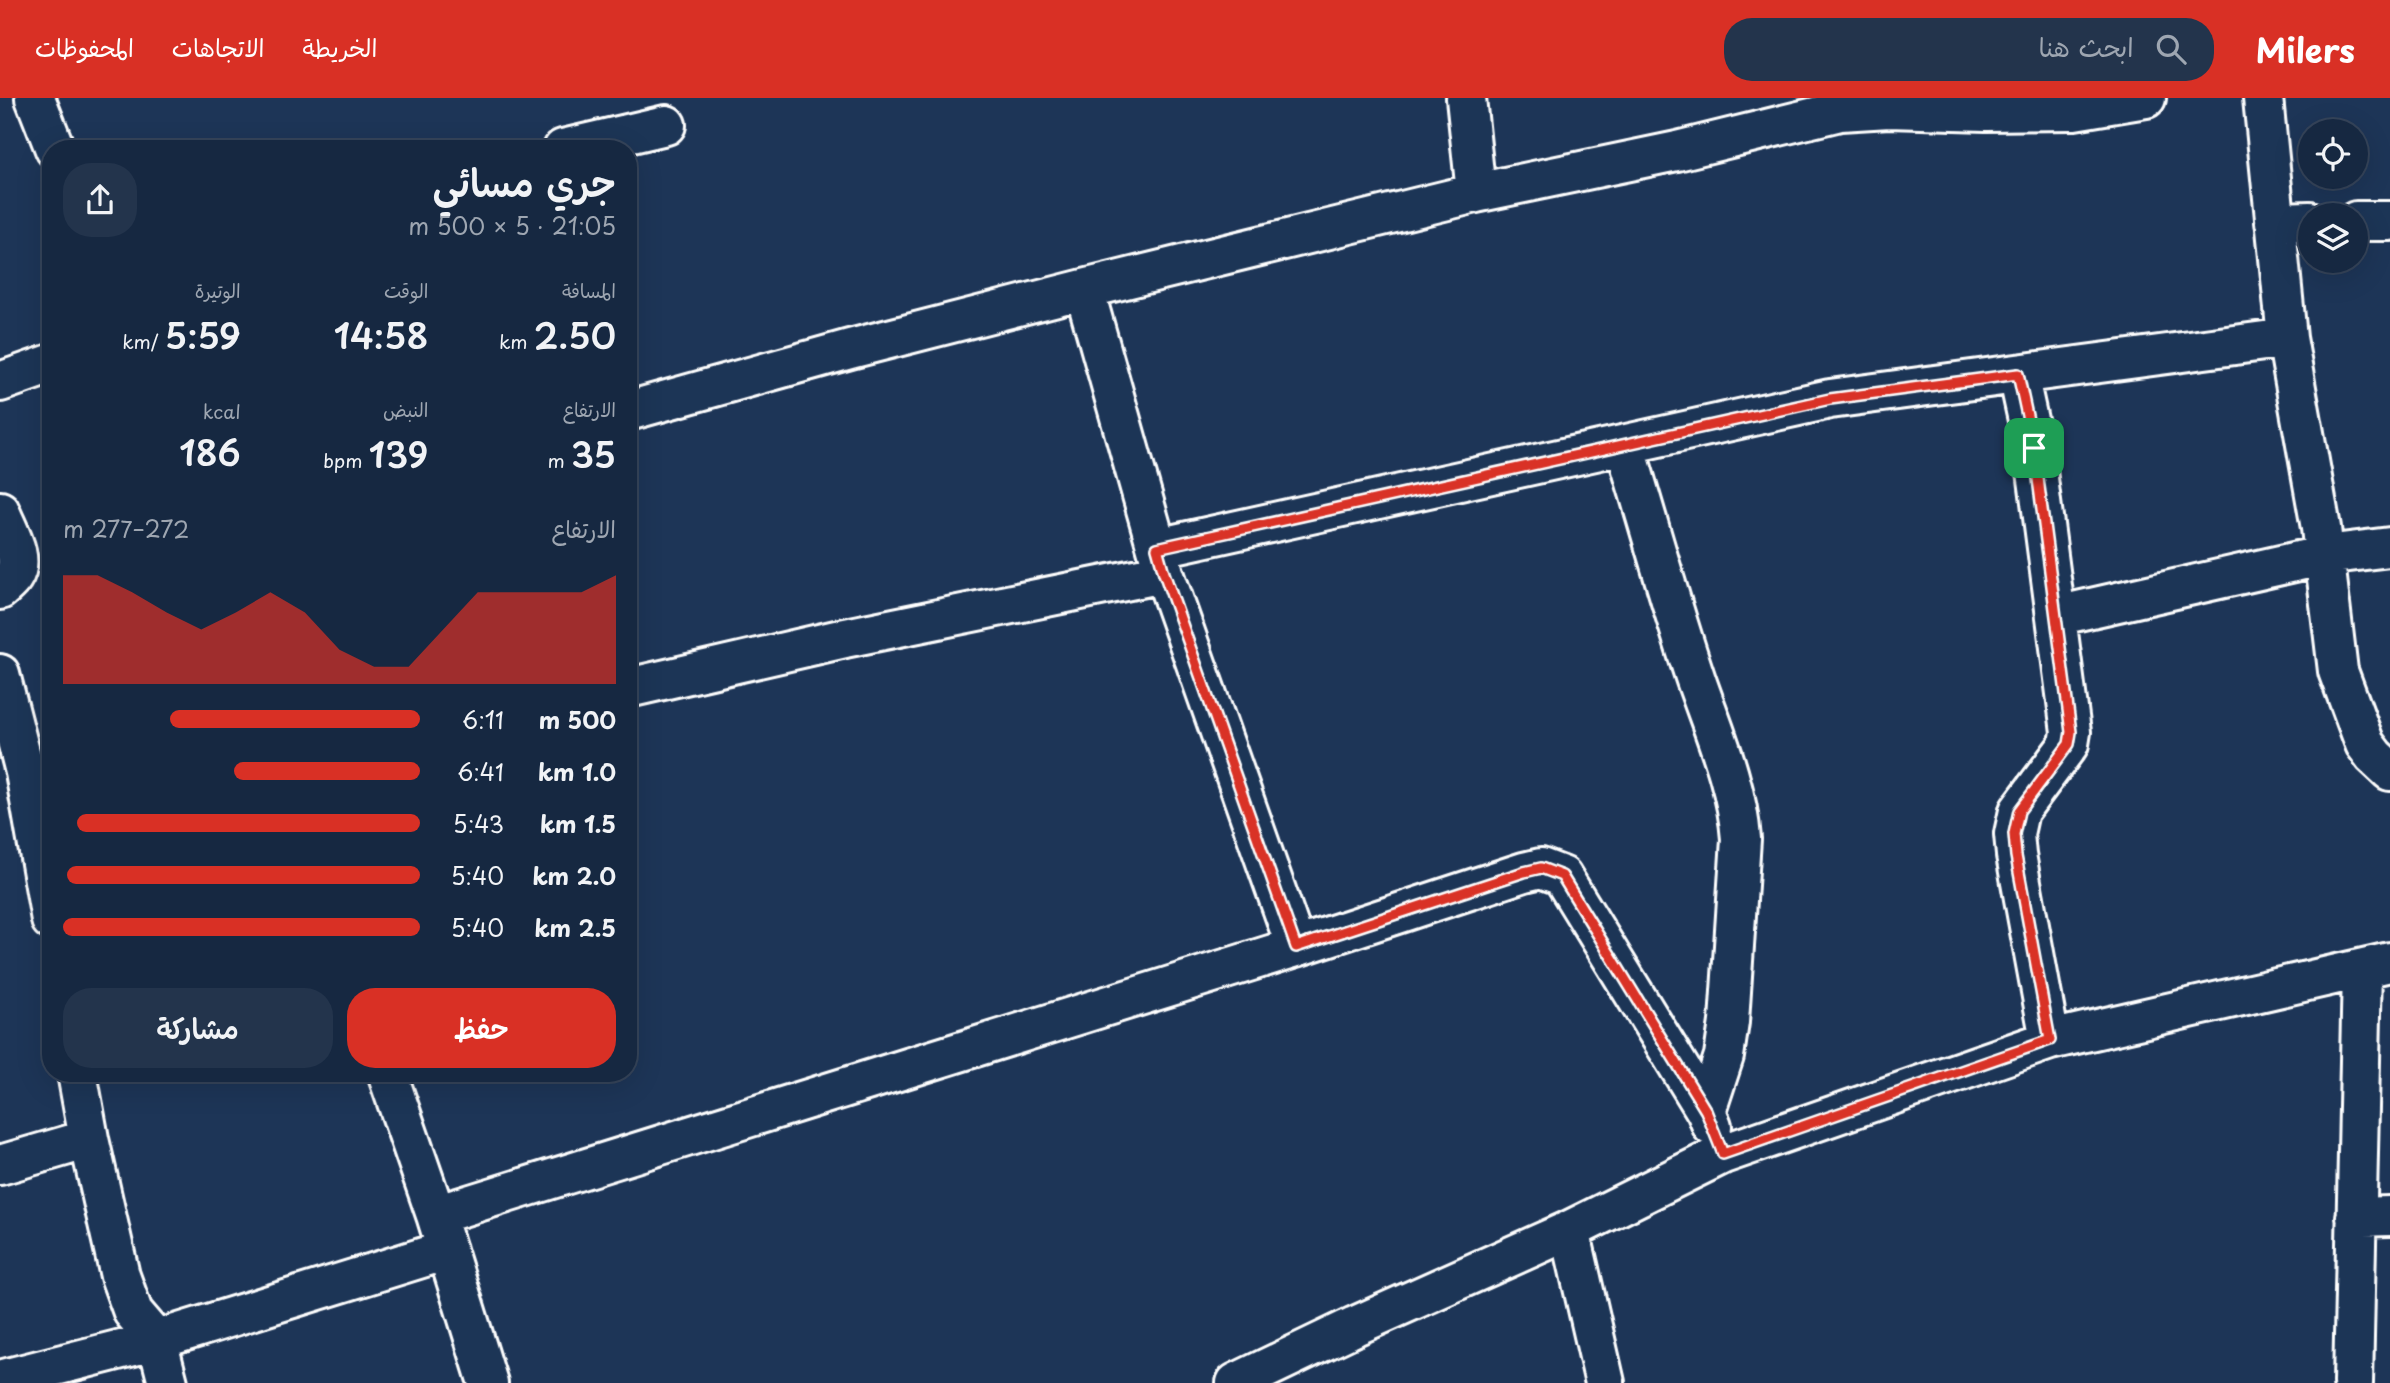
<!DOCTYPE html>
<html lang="ar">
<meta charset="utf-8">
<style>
:root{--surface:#162841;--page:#23344c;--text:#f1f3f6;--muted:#9ea6b1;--line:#35445a;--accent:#d93025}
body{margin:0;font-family:"Playpen Sans","Playpen Sans Arabic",sans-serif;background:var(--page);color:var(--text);direction:rtl;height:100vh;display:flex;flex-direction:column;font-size:26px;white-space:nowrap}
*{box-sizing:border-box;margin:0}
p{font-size:23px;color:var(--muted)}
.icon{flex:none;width:38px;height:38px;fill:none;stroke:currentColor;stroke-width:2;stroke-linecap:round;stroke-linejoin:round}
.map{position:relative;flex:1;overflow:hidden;direction:ltr}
.drawer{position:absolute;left:42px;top:42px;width:595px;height:942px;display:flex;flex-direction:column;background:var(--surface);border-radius:28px;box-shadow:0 7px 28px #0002,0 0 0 2px var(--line);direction:rtl}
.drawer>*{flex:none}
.tools{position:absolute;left:2298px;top:21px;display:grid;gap:14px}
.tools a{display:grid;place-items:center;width:70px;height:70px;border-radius:50%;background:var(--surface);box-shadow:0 7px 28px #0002,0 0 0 2px var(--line);font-size:35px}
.pin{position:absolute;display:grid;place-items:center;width:60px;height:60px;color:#fff;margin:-30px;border-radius:14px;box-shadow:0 4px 10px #0006}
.round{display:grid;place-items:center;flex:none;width:74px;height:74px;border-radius:28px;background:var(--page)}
.summary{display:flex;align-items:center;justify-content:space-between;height:119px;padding:0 21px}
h1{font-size:38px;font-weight:600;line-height:52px}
.stats{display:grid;grid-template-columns:repeat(3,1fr);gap:10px;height:119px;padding:7px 21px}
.stats div{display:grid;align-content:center}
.stats b{font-size:35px;font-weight:600}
.stats small{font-size:19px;font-weight:400}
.stats p{font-size:19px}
.chart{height:196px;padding:14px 21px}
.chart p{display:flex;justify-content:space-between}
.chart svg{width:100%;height:126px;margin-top:7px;fill:var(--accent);opacity:.7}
.primary-button{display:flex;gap:14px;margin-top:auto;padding:14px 21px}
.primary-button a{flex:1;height:80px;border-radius:28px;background:var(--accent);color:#fff;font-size:28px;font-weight:600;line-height:80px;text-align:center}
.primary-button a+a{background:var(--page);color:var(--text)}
ul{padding:0 21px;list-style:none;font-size:23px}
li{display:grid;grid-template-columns:112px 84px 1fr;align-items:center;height:52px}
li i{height:18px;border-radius:9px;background:var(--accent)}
header{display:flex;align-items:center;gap:42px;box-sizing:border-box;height:98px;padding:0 35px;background:var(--accent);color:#fff}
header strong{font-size:33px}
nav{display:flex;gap:38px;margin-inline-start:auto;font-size:24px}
.search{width:490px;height:63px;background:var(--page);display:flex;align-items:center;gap:18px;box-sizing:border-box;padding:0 24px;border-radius:28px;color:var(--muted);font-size:26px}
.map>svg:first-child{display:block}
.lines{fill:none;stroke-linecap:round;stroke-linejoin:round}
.street-casing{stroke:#fff;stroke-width:44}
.street{stroke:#1d3557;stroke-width:38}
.route-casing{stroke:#fff;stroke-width:14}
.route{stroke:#d93025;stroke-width:9}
</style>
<header>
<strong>Milers</strong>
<div class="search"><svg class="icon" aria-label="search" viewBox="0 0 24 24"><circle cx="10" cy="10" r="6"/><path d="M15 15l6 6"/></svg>ابحث هنا</div>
<nav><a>الخريطة</a><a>الاتجاهات</a><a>المحفوظات</a></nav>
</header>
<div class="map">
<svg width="2390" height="1285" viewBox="0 0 2390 1285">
<rect width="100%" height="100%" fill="#1d3557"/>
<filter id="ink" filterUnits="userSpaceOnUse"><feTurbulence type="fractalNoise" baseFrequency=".0143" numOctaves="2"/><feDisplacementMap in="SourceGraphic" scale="14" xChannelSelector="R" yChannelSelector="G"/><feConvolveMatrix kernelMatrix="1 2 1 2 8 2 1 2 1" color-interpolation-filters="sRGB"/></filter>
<g filter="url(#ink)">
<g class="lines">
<g class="street-casing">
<path id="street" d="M35,0L55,51
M1466,0L1476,95
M2263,0L2287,240L2321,430L2338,573L2365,646L2374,658L2390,673
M563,51L666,27
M2356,123H2390
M2275,124L2310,123
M2018,276L2034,350L2071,634L2069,646L2019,713L2014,736L2016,757L2050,942
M0,284L51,266
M628,313L850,251L1084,191L1476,95L1677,53L1840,13L1889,10L1986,13L2074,12L2146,0
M1625,348C1649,426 1670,505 1696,582C1714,634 1737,686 1741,741L1729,924L1724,958L1706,1013
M0,413C7,432 26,460 13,479C10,484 4,488 0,492
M1157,450L1830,301L2287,240
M2056,518L2325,457L2390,449
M0,576L25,674L51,822
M628,590L845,540L1164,475
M1296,849L1524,774L1541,770L1562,778L1706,1013L1712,1028
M77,975L89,1041L120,1178L133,1214L157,1242L168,1285
M387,975L436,1117L488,1285
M0,1067L89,1041
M436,1117L1296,849L1164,475L1084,191
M2356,1119L2390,1118
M1570,1132L1605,1285
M0,1282L157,1242L447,1152
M1236,1285L1355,1228L1570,1132L1723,1056L2050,942L2390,864
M2353,1285L2362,871"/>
</g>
<use href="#street" class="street"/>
</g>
</g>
<g class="lines" filter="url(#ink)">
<g class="route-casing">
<path id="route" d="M2018,276L2034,350L2071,634L2069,646L2019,713L2014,736L2016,758L2050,942L1723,1056L1706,1013L1562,778L1541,770L1524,774L1296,849L1164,475L1157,450L1830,301Z"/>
</g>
<use href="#route" class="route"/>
</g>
</svg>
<div class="tools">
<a><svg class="icon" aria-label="locate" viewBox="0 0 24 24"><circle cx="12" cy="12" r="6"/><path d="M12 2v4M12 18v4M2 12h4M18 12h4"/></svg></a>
<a><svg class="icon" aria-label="layers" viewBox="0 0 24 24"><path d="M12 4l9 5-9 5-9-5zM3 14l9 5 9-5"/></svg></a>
</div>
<div class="pin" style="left:2034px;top:350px;background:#1e9e55"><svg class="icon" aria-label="arrive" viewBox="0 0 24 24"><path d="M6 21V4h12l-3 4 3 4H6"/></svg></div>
<section class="drawer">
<div class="summary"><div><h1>جري مسائي</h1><p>21:05 · 5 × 500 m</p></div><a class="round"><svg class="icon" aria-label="share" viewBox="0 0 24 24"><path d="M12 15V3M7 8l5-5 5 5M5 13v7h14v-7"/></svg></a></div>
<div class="stats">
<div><p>المسافة</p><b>2.50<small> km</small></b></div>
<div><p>الوقت</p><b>14:58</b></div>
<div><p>الوتيرة</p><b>5:59<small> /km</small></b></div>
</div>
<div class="stats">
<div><p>الارتفاع</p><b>35<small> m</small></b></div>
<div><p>النبض</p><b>139<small> bpm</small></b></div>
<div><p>kcal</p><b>186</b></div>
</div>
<div class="chart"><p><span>الارتفاع</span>272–277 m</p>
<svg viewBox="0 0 160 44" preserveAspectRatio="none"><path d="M0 44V6L10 6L20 12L30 19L40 25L50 19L60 12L70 19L80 32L90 38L100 38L110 25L120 12L130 12L140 12L150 12L160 6V44z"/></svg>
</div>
<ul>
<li><b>500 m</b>6:11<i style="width:70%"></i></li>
<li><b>1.0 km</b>6:41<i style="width:52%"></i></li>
<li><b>1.5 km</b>5:43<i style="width:96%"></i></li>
<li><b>2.0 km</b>5:40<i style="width:99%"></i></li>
<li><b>2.5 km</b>5:40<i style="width:100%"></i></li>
</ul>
<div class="primary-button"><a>حفظ</a><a>مشاركة</a></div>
</section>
</div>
